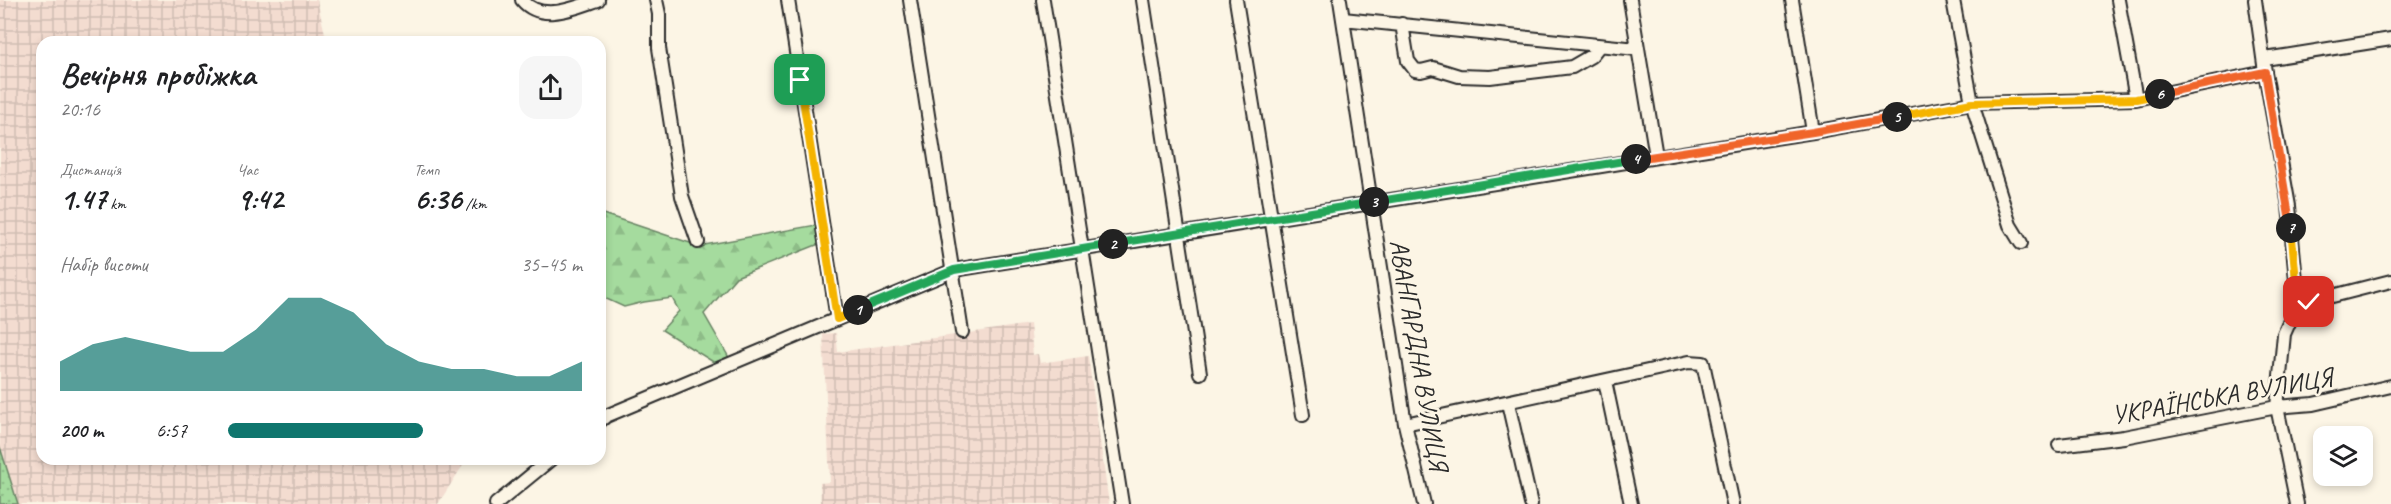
<!DOCTYPE html>
<html lang="uk">
<meta charset="utf-8">
<style>
:root{--surface:#fff;--page:#f6f6f6;--text:#202124;--muted:#757577;--accent:#0f766e}
body{margin:0;font-family:Caveat,sans-serif;background:var(--page);color:var(--text);height:100vh;display:flex;flex-direction:column;font-size:22px;white-space:nowrap}
*{box-sizing:border-box;margin:0}
p{font-size:20px;color:var(--muted)}
.icon{flex:none;width:33px;height:33px;fill:none;stroke:currentColor;stroke-width:2;stroke-linecap:round;stroke-linejoin:round}
.map{position:relative;flex:1;overflow:hidden}
.drawer{position:absolute;left:36px;top:36px;width:570px;height:429px;display:flex;flex-direction:column;background:var(--surface);border-radius:18px;box-shadow:0 3px 9px #0003}
.drawer>*{flex:none}
.fabs{position:absolute;left:2313px;top:426px;display:grid;gap:12px}
.fabs a{display:grid;place-items:center;width:60px;height:60px;border-radius:12px;background:var(--surface);box-shadow:0 3px 9px #0003;font-size:30px}
.pin{position:absolute;display:grid;place-items:center;width:51px;height:51px;color:#fff;margin:-26px;border-radius:12px;box-shadow:0 3px 9px #0006}
.km{position:absolute;width:30px;height:30px;margin:-15px;border-radius:50%;background:#222;color:#fff;font-size:16px;line-height:30px;text-align:center}
.round{display:grid;place-items:center;flex:none;width:63px;height:63px;border-radius:18px;background:var(--page)}
.summary{display:flex;align-items:center;justify-content:space-between;height:102px;padding:0 24px}
h1{font-size:33px;font-weight:700;line-height:45px}
.stats{display:grid;grid-template-columns:repeat(3,1fr);gap:9px;height:102px;padding:6px 24px}
.stats div{display:grid;align-content:center}
.stats b{font-size:30px;font-weight:700}
.stats small{font-size:16px;font-weight:400}
.stats p{font-size:16px}
.chart{height:168px;padding:12px 24px}
.chart p{display:flex;justify-content:space-between}
.chart svg{width:100%;height:108px;margin-top:6px;fill:var(--accent);opacity:.7}
ul{padding:0 24px;list-style:none;font-size:20px}
li{display:grid;grid-template-columns:96px 72px 1fr;align-items:center;height:45px}
li i{height:15px;border-radius:8px;background:var(--accent)}
.map>svg:first-child{display:block}
.industrial{fill:url(#industrial-grid)}
.grass{fill:url(#grass-dots);stroke:#688364;stroke-width:1.5}
.forest{fill:url(#forest-firs);stroke:#688364;stroke-width:1.5}
.lines{fill:none;stroke-linecap:round;stroke-linejoin:round}
.minor-casing{stroke:#2b2b2b;stroke-width:16}
.minor{stroke:#fcf5e5;stroke-width:12}
.split-1-casing{stroke:#fff;stroke-width:12}
.split-2-casing{stroke:#fff;stroke-width:12}
.split-3-casing{stroke:#fff;stroke-width:12}
.split-4-casing{stroke:#fff;stroke-width:12}
.split-5-casing{stroke:#fff;stroke-width:12}
.split-6-casing{stroke:#fff;stroke-width:12}
.split-7-casing{stroke:#fff;stroke-width:12}
.split-8-casing{stroke:#fff;stroke-width:12}
.split-1{stroke:#f5b400;stroke-width:8}
.split-2{stroke:#22a559;stroke-width:8}
.split-3{stroke:#22a559;stroke-width:8}
.split-4{stroke:#22a559;stroke-width:8}
.split-5{stroke:#f0652b;stroke-width:8}
.split-6{stroke:#f5b400;stroke-width:8}
.split-7{stroke:#f0652b;stroke-width:8}
.split-8{stroke:#f5b400;stroke-width:8}
.labels{text-anchor:middle;dominant-baseline:central;stroke-width:5;stroke-linejoin:round;paint-order:stroke}
.street-label{font-size:26px;fill:#2b2b2b;stroke:#fcf5e5}
</style>
<div class="map">
<svg width="2391" height="504" viewBox="0 0 2391 504">
<defs>
<pattern id="industrial-grid" width="8" height="8" patternUnits="userSpaceOnUse" patternTransform="scale(1.5)"><rect width="8" height="8" fill="#f3dcd0"/><path d="M0 4h8M4 0v8" fill="none" stroke="#d0bdb3"/></pattern>
<pattern id="grass-dots" width="8" height="8" patternUnits="userSpaceOnUse" patternTransform="scale(1.5)"><rect width="8" height="8" fill="#a5db9e"/><path d="M2 2h.1M6 6h.1" fill="none" stroke="#8ebc88" stroke-width="1.8" stroke-linecap="round"/></pattern>
<pattern id="forest-firs" width="22" height="20" patternUnits="userSpaceOnUse" patternTransform="scale(1.5)"><rect width="22" height="20" fill="#a5db9e"/><path d="M5 1l3.5 6h-7zM16 11l3.5 6h-7z" fill="#8ebc88"/></pattern>
</defs>
<rect width="100%" height="100%" fill="#fcf5e5"/>
<filter id="ink" filterUnits="userSpaceOnUse"><feTurbulence type="fractalNoise" baseFrequency=".0167" numOctaves="2"/><feDisplacementMap in="SourceGraphic" scale="12" xChannelSelector="R" yChannelSelector="G"/><feConvolveMatrix kernelMatrix="1 2 1 2 8 2 1 2 1" color-interpolation-filters="sRGB"/></filter>
<g filter="url(#ink)">
<path class="industrial" d="M0,0H317L327,42H42V459H467L438,504H18L0,447Z
M1030,324L1033,355L1038,354L1040,363L1088,356L1109,504H821L820,483L830,482L823,334L836,333L838,352Z"/>
<path class="grass" d="M0,447L18,504H0Z"/>
<path class="forest" d="M600,213L699,246L816,225L819,244L736,277L704,314L731,361L718,365L662,330L679,311L672,298L644,302L624,307L600,296Z"/>
<g class="lines">
<g class="minor-casing">
<path id="minor" d="M522,0C541,23 574,8 598,0
M656,0L659,14V48L682,196L698,242
M788,0L837,319
M910,0L962,332
M1043,0L1122,504
M1143,0L1200,373
M1236,0L1303,415
M1340,0L1405,424L1424,504
M1630,0L1656,156
M1792,0L1813,132
M1953,0L1972,103L2010,225L2021,243
M2118,0L2136,99
M2255,0L2265,72L2289,206L2297,291L2292,316L2284,334L2277,407L2297,504
M1343,19L1637,49
M1402,24L1408,61L1415,70L1421,71L1433,68L1459,76L1490,77L1572,67L1591,56L1599,46
M2265,59L2391,39
M2296,302H2309L2391,281
M1605,381L1631,504
M1508,403L1531,504
M600,421L606,416L954,270L1813,132L1972,103L2136,99L2265,72
M1405,424L1689,362L1703,363L1733,504
M2059,445L2124,437L2277,407L2313,404L2391,386
M496,504L551,459"/>
</g>
<use href="#minor" class="minor"/>
</g>
</g>
<g class="lines" filter="url(#ink)">
<g class="split-1-casing">
<path id="split-1" d="M800,80L837,319L858,310"/>
</g>
<g class="split-2-casing">
<path id="split-2" d="M858,310L954,270L1113,244"/>
</g>
<g class="split-3-casing">
<path id="split-3" d="M1113,244L1374,202"/>
</g>
<g class="split-4-casing">
<path id="split-4" d="M1374,202L1636,159"/>
</g>
<g class="split-5-casing">
<path id="split-5" d="M1636,159L1813,132L1897,117"/>
</g>
<g class="split-6-casing">
<path id="split-6" d="M1897,117L1972,103L2136,99L2160,94"/>
</g>
<g class="split-7-casing">
<path id="split-7" d="M2160,94L2265,72L2291,228"/>
</g>
<g class="split-8-casing">
<path id="split-8" d="M2291,228L2297,291L2296,302H2309"/>
</g>
<use href="#split-1" class="split-1"/>
<use href="#split-2" class="split-2"/>
<use href="#split-3" class="split-3"/>
<use href="#split-4" class="split-4"/>
<use href="#split-5" class="split-5"/>
<use href="#split-6" class="split-6"/>
<use href="#split-7" class="split-7"/>
<use href="#split-8" class="split-8"/>
</g>
<g class="labels">
<g class="street-label">
<text transform="translate(1419 355) rotate(80)">АВАНГАРДНА ВУЛИЦЯ</text>
<text transform="translate(2222 396) rotate(-10)">УКРАЇНСЬКА ВУЛИЦЯ</text>
</g>
</g>
</svg>
<div class="fabs">
<a><svg class="icon" aria-label="layers" viewBox="0 0 24 24"><path d="M12 4l9 5-9 5-9-5zM3 14l9 5 9-5"/></svg></a>
</div>
<div class="pin" style="left:800px;top:80px;background:#1e9e55"><svg class="icon" aria-label="arrive" viewBox="0 0 24 24"><path d="M6 21V4h12l-3 4 3 4H6"/></svg></div>
<div class="pin" style="left:2309px;top:302px;background:#d93025"><svg class="icon" aria-label="check" viewBox="0 0 24 24"><path d="M5 12l5 5 9-10"/></svg></div>
<b class="km" style="left:858px;top:310px">1</b>
<b class="km" style="left:1113px;top:244px">2</b>
<b class="km" style="left:1374px;top:202px">3</b>
<b class="km" style="left:1636px;top:159px">4</b>
<b class="km" style="left:1897px;top:117px">5</b>
<b class="km" style="left:2160px;top:94px">6</b>
<b class="km" style="left:2291px;top:228px">7</b>
<section class="drawer">
<div class="summary"><div><h1>Вечірня пробіжка</h1><p>20:16</p></div><a class="round"><svg class="icon" aria-label="share" viewBox="0 0 24 24"><path d="M12 15V3M7 8l5-5 5 5M5 13v7h14v-7"/></svg></a></div>
<div class="stats">
<div><p>Дистанція</p><b>1.47<small> km</small></b></div>
<div><p>Час</p><b>9:42</b></div>
<div><p>Темп</p><b>6:36<small> /km</small></b></div>
</div>
<div class="chart"><p><span>Набір висоти</span>35–45 m</p>
<svg viewBox="0 0 160 44" preserveAspectRatio="none"><path d="M0 44V32L10 25L20 22L30 25L40 28L50 28L60 19L70 6L80 6L90 12L100 25L110 32L120 35L130 35L140 38L150 38L160 32V44z"/></svg>
</div>
<ul>
<li><b>200 m</b>6:57<i style="width:55%"></i></li>
</ul>
</section>
</div>
